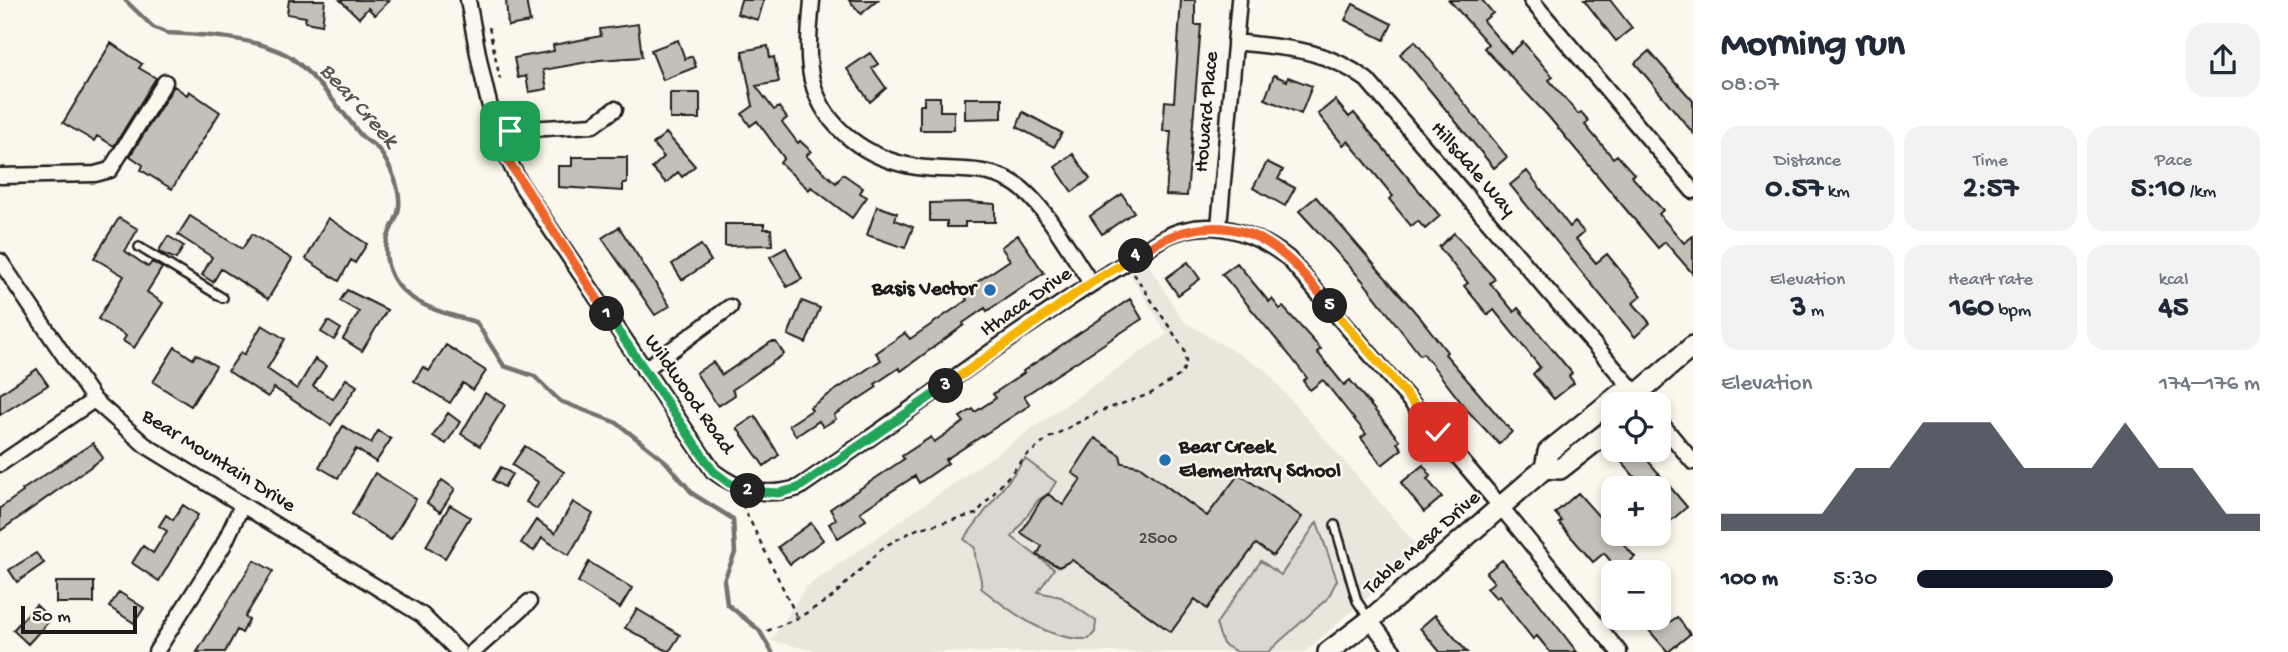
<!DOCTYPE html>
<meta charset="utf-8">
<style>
:root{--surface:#fff;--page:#f2f2f3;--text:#1f2937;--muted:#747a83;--accent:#111827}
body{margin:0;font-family:"Gochi Hand",sans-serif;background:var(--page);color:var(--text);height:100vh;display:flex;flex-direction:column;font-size:26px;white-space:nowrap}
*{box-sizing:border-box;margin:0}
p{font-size:23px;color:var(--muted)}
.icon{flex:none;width:38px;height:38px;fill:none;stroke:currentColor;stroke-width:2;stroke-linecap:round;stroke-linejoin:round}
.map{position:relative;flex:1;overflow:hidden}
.panel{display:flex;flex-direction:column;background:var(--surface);width:595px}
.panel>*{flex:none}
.controls{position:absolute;left:1601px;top:392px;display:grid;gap:14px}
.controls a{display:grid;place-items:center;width:70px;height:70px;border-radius:14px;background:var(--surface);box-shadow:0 4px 10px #0003;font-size:35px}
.scale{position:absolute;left:21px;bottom:18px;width:116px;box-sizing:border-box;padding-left:7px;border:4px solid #1c1c1c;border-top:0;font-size:19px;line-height:24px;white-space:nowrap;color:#1c1c1c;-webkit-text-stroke:5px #fbf7ec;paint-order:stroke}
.pin{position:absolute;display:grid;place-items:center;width:60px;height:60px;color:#fff;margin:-30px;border-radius:14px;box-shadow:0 4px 10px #0006}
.km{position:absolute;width:35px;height:35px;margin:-18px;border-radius:50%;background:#222;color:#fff;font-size:19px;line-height:35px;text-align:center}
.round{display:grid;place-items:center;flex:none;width:74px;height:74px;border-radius:21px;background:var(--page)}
.summary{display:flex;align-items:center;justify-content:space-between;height:119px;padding:0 28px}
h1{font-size:38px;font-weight:700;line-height:52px}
.metrics{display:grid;grid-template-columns:repeat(3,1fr);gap:10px;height:119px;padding:7px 28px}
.metrics div{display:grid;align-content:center;border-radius:18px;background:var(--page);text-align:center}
.metrics b{font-size:30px;font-weight:700}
.metrics small{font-size:19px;font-weight:400}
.metrics p{font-size:19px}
.chart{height:196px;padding:14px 28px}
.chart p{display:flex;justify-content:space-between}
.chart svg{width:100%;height:126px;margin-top:7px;fill:var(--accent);opacity:.7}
ul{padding:0 28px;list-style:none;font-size:23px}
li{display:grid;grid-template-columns:112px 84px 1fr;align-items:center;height:52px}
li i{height:18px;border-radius:9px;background:var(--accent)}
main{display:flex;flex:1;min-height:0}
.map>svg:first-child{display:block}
.built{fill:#eae6dc}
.green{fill:#dad7ce;stroke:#7b7a75;stroke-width:2}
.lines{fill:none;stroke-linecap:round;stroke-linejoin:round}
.stream{stroke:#74726e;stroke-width:4.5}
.building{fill:#c3c0b8;stroke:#1c1c1c;stroke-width:2}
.lane-casing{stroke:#1c1c1c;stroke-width:12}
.street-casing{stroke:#1c1c1c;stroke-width:19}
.secondary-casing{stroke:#1c1c1c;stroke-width:24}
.path{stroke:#1c1c1c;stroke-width:2.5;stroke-dasharray:5 5;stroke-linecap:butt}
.lane{stroke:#fbf7ec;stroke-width:7}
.street{stroke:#fbf7ec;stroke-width:14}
.secondary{stroke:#fbf7ec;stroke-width:19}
.split-1-casing{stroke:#fff;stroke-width:14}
.split-2-casing{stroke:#fff;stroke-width:14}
.split-3-casing{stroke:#fff;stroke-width:14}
.split-4-casing{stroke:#fff;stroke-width:14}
.split-5-casing{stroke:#fff;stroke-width:14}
.split-6-casing{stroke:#fff;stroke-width:14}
.split-1{stroke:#f0652b;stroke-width:9}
.split-2{stroke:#22a559;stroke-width:9}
.split-3{stroke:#22a559;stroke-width:9}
.split-4{stroke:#f5b400;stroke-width:9}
.split-5{stroke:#f0652b;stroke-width:9}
.split-6{stroke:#f5b400;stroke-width:9}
.poi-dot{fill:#1f6fb2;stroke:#fbf7ec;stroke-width:2.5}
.labels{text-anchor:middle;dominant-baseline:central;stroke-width:5;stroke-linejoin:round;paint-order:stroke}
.number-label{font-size:18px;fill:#464543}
.street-label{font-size:21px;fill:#1c1c1c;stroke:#fbf7ec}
.poi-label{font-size:21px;font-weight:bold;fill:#1c1c1c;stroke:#fbf7ec;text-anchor:end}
.water-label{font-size:23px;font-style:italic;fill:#575653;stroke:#fbf7ec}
</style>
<main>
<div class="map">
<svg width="1693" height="652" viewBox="0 0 1693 652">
<rect width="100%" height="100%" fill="#fbf7ec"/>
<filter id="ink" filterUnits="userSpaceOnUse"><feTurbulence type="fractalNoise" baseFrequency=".0143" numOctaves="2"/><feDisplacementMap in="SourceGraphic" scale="14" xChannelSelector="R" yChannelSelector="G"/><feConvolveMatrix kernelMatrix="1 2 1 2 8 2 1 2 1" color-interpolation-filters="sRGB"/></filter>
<g filter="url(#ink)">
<path class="built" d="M1148,264L1183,321L1265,370L1422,551L1304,652H820L771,641L805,588L1167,334L1130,274Z"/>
<path class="green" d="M1025,459L1056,482L1049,493L1038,500L1012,537L1054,569L1038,592L1061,597L1096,621L1095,632L1089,639C1048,641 1011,612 981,588C983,574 973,563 975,548L964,539Z
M1317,522L1337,580L1328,598L1268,652H1237L1223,644L1216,624L1261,561L1281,575Z"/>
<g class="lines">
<path class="stream" d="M125,0L153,27L167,33C204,35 254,37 287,55C309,68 343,112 359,133C364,140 373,143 379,150C385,158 393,173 396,183C407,220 387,222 386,248C385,300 438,312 476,322L504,366L534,376L560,401L617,423L665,461L693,494L733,519L735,553L724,580L727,604L759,630L772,652"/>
</g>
<path class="building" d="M289,0H325L322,25L305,22L306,17L287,14Z
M340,0H390L375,15L368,8L359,18Z
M506,0H526L530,22L508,26Z
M741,0H764L758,20L737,14Z
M849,0H878L861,14Z
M1181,0H1195V25H1201L1187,196L1166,195L1171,131H1163L1165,101L1174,102Z
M1449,0H1482L1493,13L1483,21L1511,53L1523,42L1553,77L1549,80L1578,114L1581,112L1589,121L1585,125L1613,158L1617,155L1634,174L1631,176L1663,210L1659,214L1684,243L1693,236V274L1665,242L1658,248L1548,116L1484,48L1488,44Z
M1584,0H1610L1632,28L1616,41Z
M1353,4L1392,24L1384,40L1345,20Z
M638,24L642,57L599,60L543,70L547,89L529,92L526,76L518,78L514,58L554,51L553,45L601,36L600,29Z
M678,40L685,59L692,56L696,67L663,80L651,50Z
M1415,41L1507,157L1494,168L1400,54Z
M111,43L142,64L139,68L156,78L114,146L97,136L94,141L63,123Z
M768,46L770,58L774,57L779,82L756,86L774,110L779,107L787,118L782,122L798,143L800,141L811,151L806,156L836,183L843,174L863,188L860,193L867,197L852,218L811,187L809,190L780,163L784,158L757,121L750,126L742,114L753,106L742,51Z
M1649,51L1693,101V133L1635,63Z
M870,53L878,64L872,68L886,88L870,102L847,69Z
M1274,75L1287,81L1288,77L1312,86L1301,114L1265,99Z
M174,86L187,95L189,91L220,112L172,189L141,170L143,165L130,156Z
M670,93H700V119H670Z
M924,97H940V111H954V130H920V105H924Z
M965,98H1002V118L965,119Z
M1335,100L1349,117L1354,113L1440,216L1425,229L1418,221L1411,226L1389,199L1393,196L1348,141L1343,145L1318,114Z
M1023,112L1062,133L1054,147L1017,127Z
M666,133L695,166L682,177L678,172L666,183L652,168L664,157L653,144Z
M1073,154L1090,179L1072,192L1055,167Z
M572,157H627V183H623V191L558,187V166H572Z
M1267,162L1283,170L1278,179L1295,188L1285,206L1253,188Z
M1527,171L1570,227L1575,222L1584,232L1576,239L1596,263L1607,254L1641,296L1633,303L1650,323L1635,337L1510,185Z
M1122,194L1134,212L1102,234L1090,216Z
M1316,197L1422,320L1447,352L1445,354L1512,432L1499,444L1467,410L1423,353L1420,355L1362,280L1299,211Z
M968,202L995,204V222H965V227H947V221H930V203Z
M877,206L897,213L895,220L913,227L905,248L867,235Z
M190,216L242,249L252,234L292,259L268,299L221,269L213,282L202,275L212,257L178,235Z
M119,218L138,229L125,251L148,267L152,262L162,268L147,292L163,303L134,348L123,341L126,336L98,319L124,276L94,258Z
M328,218L367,244L355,263L351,260L339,281L306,259Z
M725,224H764V229H771L772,245L725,246Z
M619,227L670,306L655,315L602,238Z
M1454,233L1495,279L1490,283L1514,312L1518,308L1572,373L1569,376L1574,383L1554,399L1533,374L1540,367L1494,310L1488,315L1464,286L1468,283L1439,247Z
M1018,235L1044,273L987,311L985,308L963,323L964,325L901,371L899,368L875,384L877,387L834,415L836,419L823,427L819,421L796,436L789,425L812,410L810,407L881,360L876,353L905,333L910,339L967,300L962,292L1010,260L1001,247Z
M168,236L184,246L176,259L158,252Z
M701,245L711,261L682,280L672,264Z
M786,248L802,279L787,287L770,257Z
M1188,262L1200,279L1178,295L1166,278Z
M1237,263L1269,302L1272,299L1280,309L1283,307L1321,349L1317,352L1344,385L1350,380L1400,441L1397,443L1402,449L1382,465L1361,438L1366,434L1323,380L1310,390L1303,381L1307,378L1291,357L1222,274Z
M347,290L387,310L362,351L343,339L359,312L340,301Z
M1130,299L1142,319L1024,396L1030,405L945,460L948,463L919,483L915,476L860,512L866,520L838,538L829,524L836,519L830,509L904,459L902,456L931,437L934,442L964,422L960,417L973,409L975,412L996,398L993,394L1024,373L1023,371Z
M802,301L820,308L806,343L788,335Z
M328,321L341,329L334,340L321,332Z
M262,325L285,339L267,369L297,389L315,359L326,366L313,386L333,399L346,379L357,386L331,425L274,388L268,397L228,371L241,352L244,355Z
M771,342H776L784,354L732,390L735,395L718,406L696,373L713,362L722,375Z
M446,345L486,371L473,390L463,383L450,403L414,381L423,367L429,371Z
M175,347L193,359L196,354L216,366L191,406L153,382Z
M37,369L48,385L0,415V394Z
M485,393L505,405L480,446L461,434Z
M448,413L460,422L446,444L433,436Z
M755,416L779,455L764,466L737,428Z
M343,426L371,443L378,431L391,439L376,462L356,449L338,478L319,467Z
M1095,438L1120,455L1122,463L1139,466L1207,516L1239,474L1302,517L1273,556L1256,544L1207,609L1195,599L1171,632L1072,560L1059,567L1037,555L1042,546L1021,533L1041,500L1048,494L1063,505L1081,479L1072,473Z
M93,443L103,458L0,531V508L23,492L22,490Z
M525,446L564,472L537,509L526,502L538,482L512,465Z
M1631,450H1639L1687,507L1659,531V474L1644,488L1620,460Z
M1423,465L1431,476L1427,479L1442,497L1424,512L1401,483Z
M501,467L512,474L504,487L493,480Z
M375,473L416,499L391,540L352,514Z
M442,480L455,489L440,512L427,503Z
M1578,493L1635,557L1619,571L1604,553L1593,562L1559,523L1562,521L1555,513Z
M573,502L593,514L569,555L542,538L534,551L521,543L536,520L555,533Z
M183,505L198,515L159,581L132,563L143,546L153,553L167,531L159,526L166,515L173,520Z
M450,505L470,517L445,558L426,546Z
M811,523L823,540L790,564L778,547Z
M36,553L44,563L17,582L9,570Z
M254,560L273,571L245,617L249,620L242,633L237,630L225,652H197Z
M1502,560L1535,598L1577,652H1550L1537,636L1533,639L1499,596L1496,598L1487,588L1494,582L1486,573Z
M589,562L632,588L620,608L578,582Z
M56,582H94V603H56Z
M119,592L144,608L134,623L109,607Z
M36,605L51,619L28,644L13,630Z
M637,609L680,635L669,652L625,628Z
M1663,614L1670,622L1677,617L1690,634L1668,652L1646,627Z
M1435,615L1467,652H1440L1420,628Z"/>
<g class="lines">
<g class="lane-casing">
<path id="lane" d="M139,247L223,298
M1335,525L1357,601L1369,619"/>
</g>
<g class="street-casing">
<path id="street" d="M468,0C480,65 489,127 521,185L713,471C741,492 765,497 798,488C908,414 1011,332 1124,264C1144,252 1160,236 1184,230C1221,220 1259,236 1288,258L1501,507L1619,652
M812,0C810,26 806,55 812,80C824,130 870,160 917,167C949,172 982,165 1012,182C1042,199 1071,254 1091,283
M1531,0L1693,191
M1235,42C1286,48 1324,48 1367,80L1645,404
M495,131L593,125L615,109
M0,176L95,174L110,170L165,82
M1219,227L1239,0
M0,261L94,400L145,445L422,615L459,652
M644,370L730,307
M1659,421L1693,462
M0,464L94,400
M1370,620L1394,652
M156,652L223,546L242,505
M473,652L529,602"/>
</g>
<g class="secondary-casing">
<path id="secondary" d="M1545,468L1560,469L1614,427
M1328,652L1370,620L1545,468L1548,452L1620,394H1637L1693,346"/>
</g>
<path class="path" d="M489,27L500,79
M742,504L797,617
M767,631L798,618L831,598L885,546L917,529L976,514L1026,456L1049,438L1098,412L1150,394L1182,374L1186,362L1184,349L1134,274"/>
<use href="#lane" class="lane"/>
<use href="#street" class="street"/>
<use href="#secondary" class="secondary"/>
</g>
</g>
<g class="lines" filter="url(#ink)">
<g class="split-1-casing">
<path id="split-1" d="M510,131H495L507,159L607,314"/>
</g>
<g class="split-2-casing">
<path id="split-2" d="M607,314L713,471L729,483L748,491"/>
</g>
<g class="split-3-casing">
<path id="split-3" d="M748,491L779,493L798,488L946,386"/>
</g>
<g class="split-4-casing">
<path id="split-4" d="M946,386L1091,283L1136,256"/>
</g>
<g class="split-5-casing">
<path id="split-5" d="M1136,256C1184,221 1239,215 1286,257C1303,271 1316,290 1330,306"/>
</g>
<g class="split-6-casing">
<path id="split-6" d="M1330,306L1438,432"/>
</g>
<use href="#split-1" class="split-1"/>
<use href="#split-2" class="split-2"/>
<use href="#split-3" class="split-3"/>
<use href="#split-4" class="split-4"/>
<use href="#split-5" class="split-5"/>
<use href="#split-6" class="split-6"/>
</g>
<g class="poi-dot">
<circle cx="990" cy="290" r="7"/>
<circle cx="1165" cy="460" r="7"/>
</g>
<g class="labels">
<g class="number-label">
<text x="1158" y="539">2500</text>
</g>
<g class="street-label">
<text transform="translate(1208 112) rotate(-85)">Howard Place</text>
<text transform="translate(1472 170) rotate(49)">Hillsdale Way</text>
<text transform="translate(1027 303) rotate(-35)">Ithaca Drive</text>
<text transform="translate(688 395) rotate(55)">Wildwood Road</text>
<text transform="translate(218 462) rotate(32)">Bear Mountain Drive</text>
<text transform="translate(1423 544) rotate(-41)">Table Mesa Drive</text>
</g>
<g class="poi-label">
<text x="976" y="290">Basis Vector</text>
<text x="1179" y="448" text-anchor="start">Bear Creek<tspan x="1179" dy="24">Elementary School</tspan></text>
</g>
<g class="water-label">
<text transform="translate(358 106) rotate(48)">Bear Creek</text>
</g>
</g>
</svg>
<div class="controls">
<a><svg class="icon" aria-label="locate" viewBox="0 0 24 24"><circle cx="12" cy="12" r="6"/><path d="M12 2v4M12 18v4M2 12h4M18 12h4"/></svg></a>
<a>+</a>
<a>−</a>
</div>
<div class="scale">50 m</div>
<div class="pin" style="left:510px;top:131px;background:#1e9e55"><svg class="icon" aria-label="arrive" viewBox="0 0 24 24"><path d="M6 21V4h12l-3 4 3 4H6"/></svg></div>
<div class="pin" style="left:1438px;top:432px;background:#d93025"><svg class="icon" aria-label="check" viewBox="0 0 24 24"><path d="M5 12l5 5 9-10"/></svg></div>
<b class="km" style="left:607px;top:314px">1</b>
<b class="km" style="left:748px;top:491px">2</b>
<b class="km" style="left:946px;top:386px">3</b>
<b class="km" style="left:1136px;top:256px">4</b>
<b class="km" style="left:1330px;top:306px">5</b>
</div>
<section class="panel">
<div class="summary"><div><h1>Morning run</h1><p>08:07</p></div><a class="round"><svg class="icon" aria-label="share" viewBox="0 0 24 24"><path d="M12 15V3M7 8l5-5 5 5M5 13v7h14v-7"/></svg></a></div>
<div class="metrics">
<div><p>Distance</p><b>0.57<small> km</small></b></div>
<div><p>Time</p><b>2:57</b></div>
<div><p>Pace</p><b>5:10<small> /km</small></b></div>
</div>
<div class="metrics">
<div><p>Elevation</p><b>3<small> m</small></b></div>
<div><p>Heart rate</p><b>160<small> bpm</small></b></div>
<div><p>kcal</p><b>45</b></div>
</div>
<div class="chart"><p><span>Elevation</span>174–176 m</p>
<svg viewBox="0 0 160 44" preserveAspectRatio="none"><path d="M0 44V38L10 38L20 38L30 38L40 22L50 22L60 6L70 6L80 6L90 22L100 22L110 22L120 6L130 22L140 22L150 38L160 38V44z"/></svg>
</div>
<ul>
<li><b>100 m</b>5:30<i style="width:57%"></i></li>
</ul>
</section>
</main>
